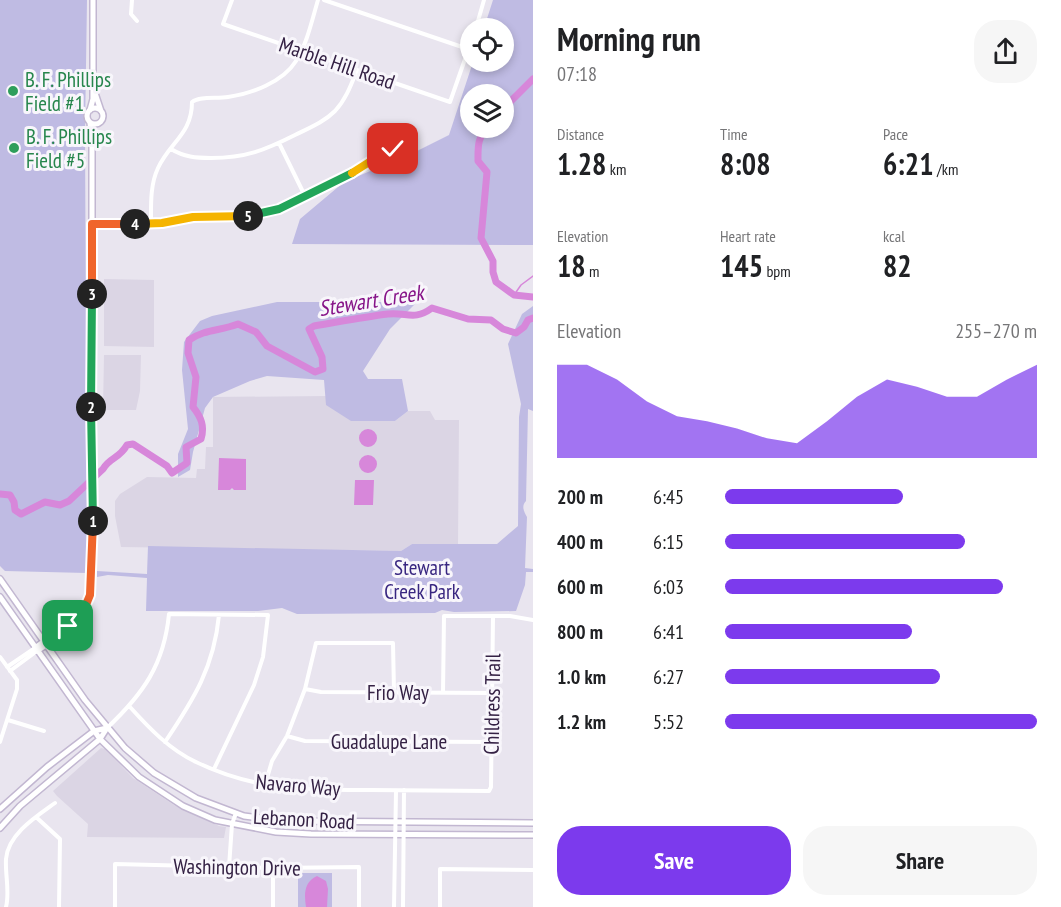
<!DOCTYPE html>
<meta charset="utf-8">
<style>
:root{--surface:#fff;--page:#f6f6f6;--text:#202124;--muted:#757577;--accent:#7c3aed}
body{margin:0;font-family:"PT Sans Narrow",sans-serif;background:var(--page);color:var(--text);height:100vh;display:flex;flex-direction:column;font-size:22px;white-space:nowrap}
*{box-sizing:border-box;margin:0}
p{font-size:20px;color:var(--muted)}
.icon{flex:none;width:33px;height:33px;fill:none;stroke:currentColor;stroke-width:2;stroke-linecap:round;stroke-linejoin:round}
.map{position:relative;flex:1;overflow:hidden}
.side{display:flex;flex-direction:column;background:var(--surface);width:528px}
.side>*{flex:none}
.fabs{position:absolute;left:460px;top:18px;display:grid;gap:12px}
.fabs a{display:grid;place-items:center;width:54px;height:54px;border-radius:50%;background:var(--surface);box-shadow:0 3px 9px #0003;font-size:30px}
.pin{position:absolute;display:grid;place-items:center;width:51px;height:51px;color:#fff;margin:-26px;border-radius:12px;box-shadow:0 3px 9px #0006}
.km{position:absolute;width:30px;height:30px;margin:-15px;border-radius:50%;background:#222;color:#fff;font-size:16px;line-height:30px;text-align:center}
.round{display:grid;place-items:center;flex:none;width:63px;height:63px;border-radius:24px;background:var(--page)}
.headline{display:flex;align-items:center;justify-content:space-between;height:102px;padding:0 24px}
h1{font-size:33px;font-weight:700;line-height:45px}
.stats{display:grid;grid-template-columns:repeat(3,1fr);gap:9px;height:102px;padding:6px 24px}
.stats div{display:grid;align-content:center}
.stats b{font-size:30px;font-weight:700}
.stats small{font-size:16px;font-weight:400}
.stats p{font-size:16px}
.chart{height:168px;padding:12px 24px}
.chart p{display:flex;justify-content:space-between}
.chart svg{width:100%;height:108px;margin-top:6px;fill:var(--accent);opacity:.7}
.action{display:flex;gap:12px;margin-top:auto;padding:12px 24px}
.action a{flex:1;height:69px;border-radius:24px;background:var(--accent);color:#fff;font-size:24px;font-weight:700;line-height:69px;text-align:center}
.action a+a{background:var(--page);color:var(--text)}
ul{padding:0 24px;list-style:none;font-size:20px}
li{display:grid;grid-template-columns:96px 72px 1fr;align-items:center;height:45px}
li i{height:15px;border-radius:8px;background:var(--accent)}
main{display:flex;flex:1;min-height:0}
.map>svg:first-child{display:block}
.built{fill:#dbd5e4}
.green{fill:#bfbbe3;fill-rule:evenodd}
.water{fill:#d787da}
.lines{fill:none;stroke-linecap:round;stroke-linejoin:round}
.stream{stroke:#d787da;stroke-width:1.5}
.river{stroke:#d787da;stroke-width:7}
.secondary-casing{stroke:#c2b7d1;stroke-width:8}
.street{stroke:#fff;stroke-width:4}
.secondary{stroke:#fff;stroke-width:5}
.split-1-casing{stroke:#fff;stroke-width:12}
.split-2-casing{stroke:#fff;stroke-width:12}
.split-3-casing{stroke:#fff;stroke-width:12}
.split-4-casing{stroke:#fff;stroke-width:12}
.split-5-casing{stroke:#fff;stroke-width:12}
.split-6-casing{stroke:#fff;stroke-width:12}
.split-7-casing{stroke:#fff;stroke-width:12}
.split-1{stroke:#f0652b;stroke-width:8}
.split-2{stroke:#22a559;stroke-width:8}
.split-3{stroke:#22a559;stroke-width:8}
.split-4{stroke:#f0652b;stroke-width:8}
.split-5{stroke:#f5b400;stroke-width:8}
.split-6{stroke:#22a559;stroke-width:8}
.split-7{stroke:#f5b400;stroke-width:8}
.leisure-dot{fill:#2e9e5b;stroke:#f8f6fb;stroke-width:2}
.labels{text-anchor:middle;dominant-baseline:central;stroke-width:6;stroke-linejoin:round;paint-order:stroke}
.street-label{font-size:21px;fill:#342144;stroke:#f8f6fb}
.leisure-label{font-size:21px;fill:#27864d;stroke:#f8f6fb;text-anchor:start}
.park-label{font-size:21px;fill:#382680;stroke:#f8f6fb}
.water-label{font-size:22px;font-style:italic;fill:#861388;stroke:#f8f6fb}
</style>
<main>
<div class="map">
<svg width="533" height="907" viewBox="0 0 533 907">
<rect width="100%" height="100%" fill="#e9e5ef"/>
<path class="built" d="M104,279L154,280V347L104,346Z
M104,355H141L140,391L136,410H103Z
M327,396L395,421L408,411H430L435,420H459L458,544H412L401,551L121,547L115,516V501L120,494L147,477L196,478L197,469H205L206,447H213V397Z
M101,748L105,749L133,778L174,805L219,826L226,827L224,838L87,837L88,824L57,796L53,791Z"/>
<path class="green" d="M0,0H87L85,130L87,573L5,571L0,566Z
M493,0H533V245L292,244L300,219L344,182L411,154L449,135L473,62H504V28H484ZM471,94H504V128H471Z
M277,302H417L390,329L363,371L368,379H402L408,411L395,421H351L326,405L324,380L267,376L250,381L213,397L205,408L193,452L190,470L178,477V454L188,429L182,370L184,342L200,321L212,316Z
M533,306V411L528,409L526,501C521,506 524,512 527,517L525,568L533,569V572H526L525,585L516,611L454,612L442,610L435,613L297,614L282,608L258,611H146L147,578L108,575L97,577V571L147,574L148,546L401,551L412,544H497L518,526L519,417L521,404L508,344L522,314Z
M298,873H332V907H298Z"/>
<path class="water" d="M359 438a9 9 0 1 1 18 0a9 9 0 1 1-18 0Z
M359 464a9 9 0 1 1 18 0a9 9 0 1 1-18 0Z
M219,458L246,459V490H234L232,488L230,490H218Z
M355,480H374L373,505H354Z
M317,876L326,881L328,889L327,907H306C304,894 304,882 317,876Z"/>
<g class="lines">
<path class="stream" d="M514,295L521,285L533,276"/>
<path class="river" d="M504,108L533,79
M489,128C477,135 478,148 478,161L487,172L481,238L493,261V272L496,282L514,295L533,297
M0,494L10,495L14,502L15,510L21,514L45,502L60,505L69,501L103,469C110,457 119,459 127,445L133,444L167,466L172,473L187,463L186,447L201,439C205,426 201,417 193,407L196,377L188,353L189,340C205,329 220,331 238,324L256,332L267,346L315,372L323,369L322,357L309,329L314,326C338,322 363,317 388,314C407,312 414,321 432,308L468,319L491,320L503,329L516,333L524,327L528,320L533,318"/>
<g class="secondary-casing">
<path id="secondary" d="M95,93L101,111
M87 116a8 8 0 1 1 16 0a8 8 0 1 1-16 0Z
M90,110L93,99V0
M0,579L85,700L125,748L154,773L196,798L244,816L285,821L533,823
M0,597L100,739L139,777L183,806L215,820L276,832L311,834L533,835
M35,648L63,627L68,626
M37,651L68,631V626L83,612L87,605L92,589V139L90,123
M0,809L47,767L94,731L107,728
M0,828L20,806L100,739L107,728"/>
</g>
<path class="street" d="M132,0L131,14L137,21
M232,0L223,24L450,102L471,42
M324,0L468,49
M476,28L484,0
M279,143L305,196
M171,149C184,157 196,158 211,158C246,158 265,150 295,135C309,128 324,122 335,111C346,99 351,85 357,70
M92,224H156L190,217H245L263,214L279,209L363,167L385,152L393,149
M151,224C151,205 150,185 158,168C170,142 192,134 192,102C200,96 217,99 228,97C251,94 283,82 296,61C307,44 312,20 318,0
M0,657L17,680V689L0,742
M7,667L35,648
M10,671L37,651
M305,689L321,692L492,693
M443,693L444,616H510L533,620
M130,707C149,728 170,750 196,762C256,791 306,790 370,790C410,790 450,791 489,791L491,787L493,617
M8,720L44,731
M107,728C143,694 164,665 169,614L268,615L263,657L254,685L214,769
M287,736L305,741L492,742
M165,742C194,699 214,667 219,615
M265,785L272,761L287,736L305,689L316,643H393L394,692
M36,817L60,839L59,907
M229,867L232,824L236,813
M6,907C10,892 5,875 6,859C8,834 37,816 55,803
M115,907V864L273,868L359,867V907
M273,907V868
M394,907L396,791
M403,907L404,790
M440,907V869L533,870"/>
<use href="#secondary" class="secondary"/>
</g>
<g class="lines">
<g class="split-1-casing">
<path id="split-1" d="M68,626L83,612L90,595L93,521"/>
</g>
<g class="split-2-casing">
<path id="split-2" d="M91,407L93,521"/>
</g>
<g class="split-3-casing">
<path id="split-3" d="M91,407L92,294"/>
</g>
<g class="split-4-casing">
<path id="split-4" d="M92,294V224H135"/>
</g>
<g class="split-5-casing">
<path id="split-5" d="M135,224L162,223L193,217L248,216"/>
</g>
<g class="split-6-casing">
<path id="split-6" d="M248,216L279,209L352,173"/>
</g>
<g class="split-7-casing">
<path id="split-7" d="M352,173L385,152L393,149"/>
</g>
<use href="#split-1" class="split-1"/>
<use href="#split-2" class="split-2"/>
<use href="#split-3" class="split-3"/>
<use href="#split-4" class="split-4"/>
<use href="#split-5" class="split-5"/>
<use href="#split-6" class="split-6"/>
<use href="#split-7" class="split-7"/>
</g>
<g class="leisure-dot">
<circle cx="13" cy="91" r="6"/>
<circle cx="14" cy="148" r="6"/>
</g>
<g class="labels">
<g class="street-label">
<text transform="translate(337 63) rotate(19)">Marble Hill Road</text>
<text x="398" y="692">Frio Way</text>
<text transform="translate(492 704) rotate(-89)">Childress Trail</text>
<text x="389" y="741">Guadalupe Lane</text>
<text transform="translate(298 785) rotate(5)">Navaro Way</text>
<text transform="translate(304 819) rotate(3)">Lebanon Road</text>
<text transform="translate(237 867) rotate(1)">Washington Drive</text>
</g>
<g class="leisure-label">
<text x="25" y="79">B. F. Phillips<tspan x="25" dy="24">Field #1</tspan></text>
<text x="26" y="136">B. F. Phillips<tspan x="26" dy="24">Field #5</tspan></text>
</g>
<g class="park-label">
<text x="422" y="567">Stewart<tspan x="422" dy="24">Creek Park</tspan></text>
</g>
<g class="water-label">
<text transform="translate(371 300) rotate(-9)">Stewart Creek</text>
</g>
</g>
</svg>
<div class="fabs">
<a><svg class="icon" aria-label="locate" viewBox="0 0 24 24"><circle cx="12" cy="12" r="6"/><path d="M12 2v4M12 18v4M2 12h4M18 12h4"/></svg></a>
<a><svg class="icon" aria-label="layers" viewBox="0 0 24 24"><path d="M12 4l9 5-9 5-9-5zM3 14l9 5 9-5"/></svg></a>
</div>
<div class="pin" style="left:68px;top:626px;background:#1e9e55"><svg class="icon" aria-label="arrive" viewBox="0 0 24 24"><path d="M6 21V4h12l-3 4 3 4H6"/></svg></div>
<div class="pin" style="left:393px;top:149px;background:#d93025"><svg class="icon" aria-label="check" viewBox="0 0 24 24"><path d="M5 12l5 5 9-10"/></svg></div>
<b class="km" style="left:93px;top:521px">1</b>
<b class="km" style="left:91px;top:407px">2</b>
<b class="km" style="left:92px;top:294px">3</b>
<b class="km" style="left:135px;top:224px">4</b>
<b class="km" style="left:248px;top:216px">5</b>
</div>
<section class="side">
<div class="headline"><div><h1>Morning run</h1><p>07:18</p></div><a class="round"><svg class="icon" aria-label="share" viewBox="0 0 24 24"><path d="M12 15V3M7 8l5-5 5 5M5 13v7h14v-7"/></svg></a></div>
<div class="stats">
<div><p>Distance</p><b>1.28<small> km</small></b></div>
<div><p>Time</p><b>8:08</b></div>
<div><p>Pace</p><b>6:21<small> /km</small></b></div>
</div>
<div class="stats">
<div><p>Elevation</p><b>18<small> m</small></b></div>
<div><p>Heart rate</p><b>145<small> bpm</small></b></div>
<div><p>kcal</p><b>82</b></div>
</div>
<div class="chart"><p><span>Elevation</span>255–270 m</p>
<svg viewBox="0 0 160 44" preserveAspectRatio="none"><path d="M0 44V6L10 6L20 12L30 21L40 27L50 29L60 32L70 36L80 38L90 29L100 19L110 12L120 15L130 19L140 19L150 12L160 6V44z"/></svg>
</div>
<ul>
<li><b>200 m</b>6:45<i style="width:57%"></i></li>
<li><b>400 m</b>6:15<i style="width:77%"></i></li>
<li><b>600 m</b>6:03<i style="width:89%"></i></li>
<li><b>800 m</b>6:41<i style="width:60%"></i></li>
<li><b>1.0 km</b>6:27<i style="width:69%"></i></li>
<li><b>1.2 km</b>5:52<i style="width:100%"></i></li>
</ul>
<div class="action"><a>Save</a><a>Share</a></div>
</section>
</main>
